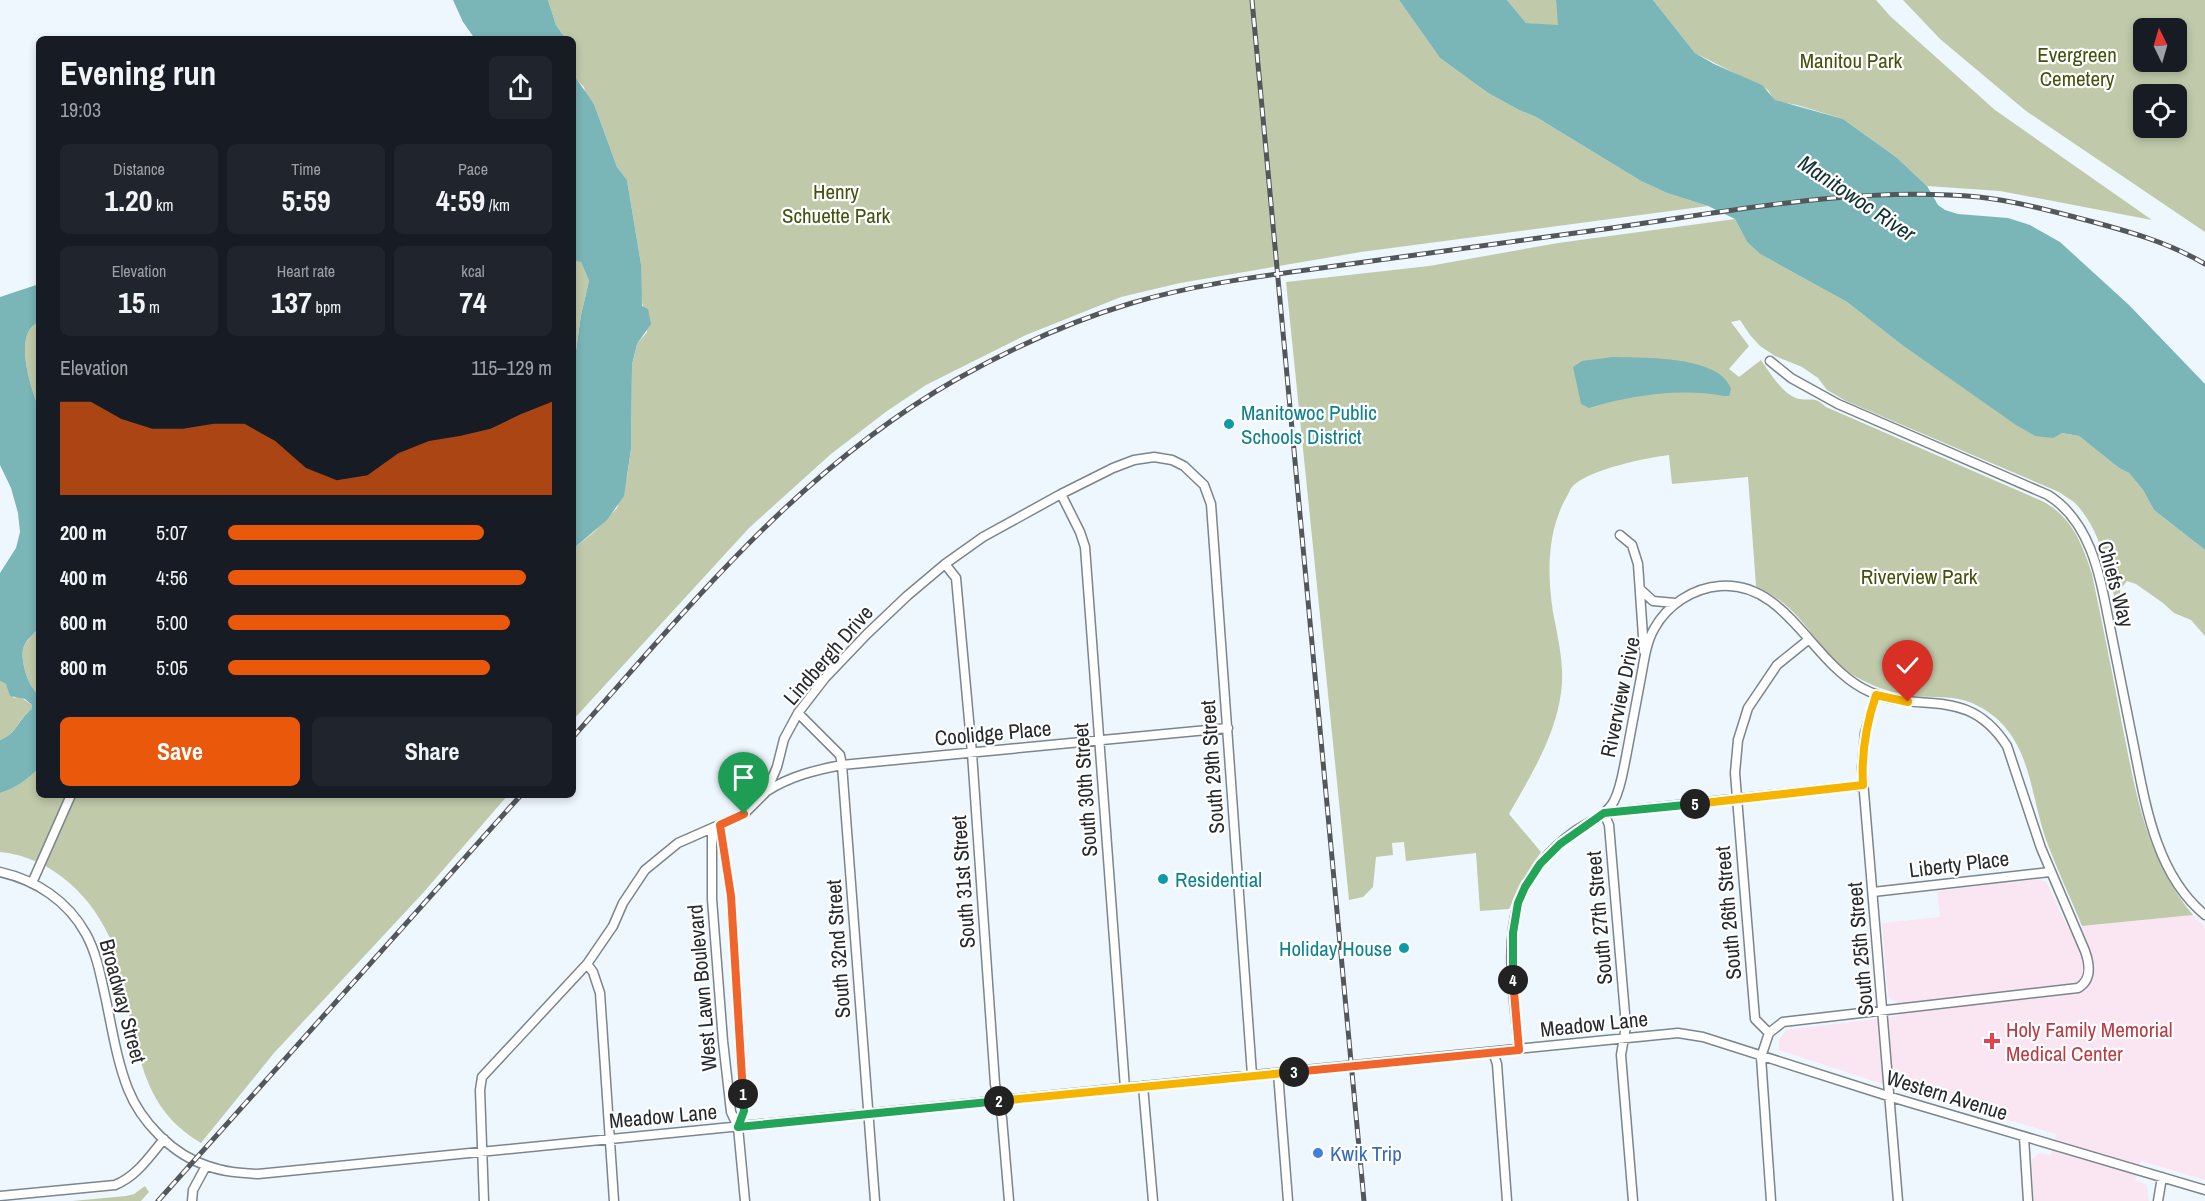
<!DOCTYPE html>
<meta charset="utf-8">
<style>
:root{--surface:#171b24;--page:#20242c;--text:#f1f3f6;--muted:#9ea1a6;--accent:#ea580c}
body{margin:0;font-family:"Archivo Narrow",sans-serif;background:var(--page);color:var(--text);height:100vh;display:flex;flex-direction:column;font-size:22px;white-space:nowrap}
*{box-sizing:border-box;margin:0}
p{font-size:20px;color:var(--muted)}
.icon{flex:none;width:33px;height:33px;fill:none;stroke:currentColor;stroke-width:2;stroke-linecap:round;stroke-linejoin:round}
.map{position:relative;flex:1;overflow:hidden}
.details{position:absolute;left:36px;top:36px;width:540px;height:762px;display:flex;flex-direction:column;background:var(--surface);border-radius:9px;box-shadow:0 3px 9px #0003}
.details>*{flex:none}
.needle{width:39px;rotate:355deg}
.fabs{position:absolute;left:2133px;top:18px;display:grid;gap:12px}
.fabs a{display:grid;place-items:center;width:54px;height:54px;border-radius:9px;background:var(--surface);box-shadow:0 3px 9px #0003;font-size:30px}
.pin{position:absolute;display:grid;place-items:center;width:51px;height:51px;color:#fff;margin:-62px -26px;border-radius:50% 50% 50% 0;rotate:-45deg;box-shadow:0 0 6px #0007}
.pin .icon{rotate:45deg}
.km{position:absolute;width:30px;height:30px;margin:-15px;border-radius:50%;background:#222;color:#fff;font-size:16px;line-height:30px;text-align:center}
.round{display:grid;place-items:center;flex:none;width:63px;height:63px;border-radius:9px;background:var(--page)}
.headline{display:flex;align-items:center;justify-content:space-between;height:102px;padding:0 24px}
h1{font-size:33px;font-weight:700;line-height:45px}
.figures{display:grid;grid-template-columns:repeat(3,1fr);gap:9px;height:102px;padding:6px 24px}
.figures div{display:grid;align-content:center;border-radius:9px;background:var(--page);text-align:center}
.figures b{font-size:30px;font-weight:700}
.figures small{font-size:16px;font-weight:400}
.figures p{font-size:16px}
.chart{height:168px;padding:12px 24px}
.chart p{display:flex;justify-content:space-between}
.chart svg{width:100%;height:108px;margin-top:6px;fill:var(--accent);opacity:.7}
.button{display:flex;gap:12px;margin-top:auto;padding:12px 24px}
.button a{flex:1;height:69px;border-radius:9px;background:var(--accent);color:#fff;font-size:24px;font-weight:700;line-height:69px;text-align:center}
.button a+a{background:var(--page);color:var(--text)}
ul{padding:0 24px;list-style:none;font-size:20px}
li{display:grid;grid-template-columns:96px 72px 1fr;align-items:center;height:45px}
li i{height:15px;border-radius:8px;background:var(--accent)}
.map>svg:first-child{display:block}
.medical{fill:#fae5f3}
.green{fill:#c0caaa;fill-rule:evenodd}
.water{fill:#7ab5b7}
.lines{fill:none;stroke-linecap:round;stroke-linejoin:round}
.street-casing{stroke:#7b858c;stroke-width:11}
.street{stroke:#fff;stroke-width:8}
.rail-casing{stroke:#52575b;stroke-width:5}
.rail{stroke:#fff;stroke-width:3;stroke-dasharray:9;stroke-linecap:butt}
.split-1-casing{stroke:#fff;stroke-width:12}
.split-2-casing{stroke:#fff;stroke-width:12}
.split-3-casing{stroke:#fff;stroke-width:12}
.split-4-casing{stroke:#fff;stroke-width:12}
.split-5-casing{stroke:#fff;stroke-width:12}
.split-6-casing{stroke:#fff;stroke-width:12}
.split-1{stroke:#f0652b;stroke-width:8}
.split-2{stroke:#22a559;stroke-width:8}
.split-3{stroke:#f5b400;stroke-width:8}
.split-4{stroke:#f0652b;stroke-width:8}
.split-5{stroke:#22a559;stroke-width:8}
.split-6{stroke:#f5b400;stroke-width:8}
.culture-dot{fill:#0f9aa8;stroke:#fff;stroke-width:2}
.health-dot{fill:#e0444e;stroke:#fff;stroke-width:2}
.shop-dot{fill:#3f7fe0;stroke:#fff;stroke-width:2}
.labels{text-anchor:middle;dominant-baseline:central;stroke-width:4.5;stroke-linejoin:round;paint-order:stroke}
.park-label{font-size:21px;fill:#44520d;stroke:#fff}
.culture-label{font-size:21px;fill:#0d838f;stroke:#fff;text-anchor:start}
.street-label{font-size:21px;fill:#262a2d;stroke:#fff}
.health-label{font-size:21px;fill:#be3a42;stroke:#fff;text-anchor:start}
.shop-label{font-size:21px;fill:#366cbe;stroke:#fff;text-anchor:start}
.water-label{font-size:22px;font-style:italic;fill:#113032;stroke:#fff}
</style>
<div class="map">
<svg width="2205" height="1201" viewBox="0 0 2205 1201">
<rect width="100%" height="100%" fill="#eff7fe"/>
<path class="medical" d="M2037,879L2046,882L2068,928L2192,915L2205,927V1180L2141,1161L2135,1180L2147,1185L2149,1201H2033L2032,1159L2039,1153L2051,1155L2056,1134L1867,1079L1779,1050V1039L1787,1030L1899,1016L1897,1002L1890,999L1888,995L1882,923L1940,917L1937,891Z"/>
<path class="green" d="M548,0H1399L1440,58L1488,93L1519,110L1536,117L1641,181L1667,193L1708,206L1361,252L1180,283L1121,297L1026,335L926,385L887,411L831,454L749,528L573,720V549L594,532L617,508L627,477L631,449L632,365L637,344L647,332L641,296V264L627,180L617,167L594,104L585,92L584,87L574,77L573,39H566L556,25Z
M1507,0H1556L1559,26L1526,23Z
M1653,0H1876L1890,16L1995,110L2152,220L2000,191L1927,186L1896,157L1843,119L1797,105L1780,102L1774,100L1768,90L1695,53Z
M1903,0H2205V232L2026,111L1940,39ZM2144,28H2176V62H2144ZM2144,94H2176V128H2144Z
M1735,219L1747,242L1760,254L1847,302L1902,345L2017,425L2035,436L2062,433L2079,436L2119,468L2129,473L2143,490L2154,510L2205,550V636L2191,620L2174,613L2163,603L2136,584L2127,581L2120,590L2123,608L2118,613C2110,577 2102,531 2075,503C2070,499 2064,496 2059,492L1846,401L1827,390L1818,378L1802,367L1775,356L1760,346L1750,335L1740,320L1731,322L1749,346L1729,369L1739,377L1761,360C1769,372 1785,397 1800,399C1813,401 1814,396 1826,407L2042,501C2072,517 2082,543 2092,574C2102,622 2112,671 2121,719C2136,792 2144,855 2193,915L2082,926C2070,897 2056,867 2045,837C2028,785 2030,729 1972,703C1953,695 1932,698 1913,696C1891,693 1871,686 1853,675C1826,659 1813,630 1790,609C1780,599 1769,593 1756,586L1748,477L1672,484L1669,455C1645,458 1592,469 1574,485C1571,487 1569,493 1567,496C1547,531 1547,573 1553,612C1558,639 1565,666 1561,693C1555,737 1530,777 1509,814L1541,852L1528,871L1509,909L1480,911L1476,853L1406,861L1404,842L1392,843L1393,855L1376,857L1373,887L1363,897L1349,900L1286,282L1429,266L1558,243Z
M577,259L581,262L589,281L581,315L573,372V260Z
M39,322V408C31,389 12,332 39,322Z
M39,628V694C28,689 19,657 24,646C27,640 34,634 39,628Z
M0,681L6,684L14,698L19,696L32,705V709C17,719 18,733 0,740Z
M39,768V795H508L423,893L274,1053L201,1143C152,1114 143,1074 131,1023C125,997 119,971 113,945C94,898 53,857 0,852V793C16,788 27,780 39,768Z
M145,1186L149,1192L141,1201H72L126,1196L134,1194Z"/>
<path class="water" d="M453,0H548L556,25L566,39H475L463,22Z
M1399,0H1507L1526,23L1558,25L1556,0H1653L1695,53L1714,64L1762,85L1775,100L1843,119L1896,157L1927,186L1938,205L1945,210L1958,214L2008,218L2030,225L2060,242L2129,305L2205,384V550L2154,510L2143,490L2129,473L2119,468L2079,436L2062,433L2053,438L2035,436L2016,425L1902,345L1847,302L1760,254L1747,242L1735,219L1708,206L1667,193L1641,181L1536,117L1519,110L1488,93L1440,58Z
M573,74L594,104L617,167L627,180L641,264L642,306L648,309L651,324L637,344L632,365L631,449L624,496L607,520L573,549V372L581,315L589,281L581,262L573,260Z
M39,284V322C12,332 31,389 39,408V628C34,634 27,639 24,646C19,657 28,689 39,694V768C27,780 16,788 0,793V740C18,733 17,720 32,709V705L25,699L10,696L6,684L0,681V573L16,548L20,532L18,513L11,488L0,465V297Z
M1613,357C1642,358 1720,355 1731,389L1729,396H1725C1680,388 1633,395 1589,408L1581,404L1573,367L1582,361Z"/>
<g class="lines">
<g class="street-casing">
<path id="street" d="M1770,361L1791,378L1838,404L2048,495C2091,522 2100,576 2109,622C2117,662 2125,702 2133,742C2145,802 2155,874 2205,915
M1061,494L1080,532L1085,547L1125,1088
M1620,535L1632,545L1638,564L1644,651
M945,564L956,578L972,753L995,1084L1002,1118L1009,1201
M1640,589L1653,601L1675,603
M1876,695L1865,733L1862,768L1898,1201
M798,713L840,755L842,765L875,1201
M767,791C791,776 815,770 842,765L1228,728
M720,826L731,896L740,1042L744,1111L738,1127
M712,830V899L723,1041L731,1112L738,1127L745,1201
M0,872C36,880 68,901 86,934C97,954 101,978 106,1000C112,1029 117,1061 128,1089C141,1122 173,1155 208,1166C224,1172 240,1173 258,1174L1678,1033L1703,1037L1891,1097L2205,1190
M32,883L71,795
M1873,892L2050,872
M587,964L593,972L600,993L614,1201
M1519,1050C1515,1002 1504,948 1519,901C1529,873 1551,848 1575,831C1588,822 1607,815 1614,801C1621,788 1623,771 1626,757C1631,730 1636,703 1641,677C1644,661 1646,643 1654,629C1667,605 1693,588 1720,586C1785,581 1810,659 1862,688C1917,718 1965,681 2007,746L2041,848L2085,951C2090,965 2092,980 2078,988L1783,1022L1769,1033
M1493,1052L1497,1064L1507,1201
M1278,1073L1288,1201
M1143,1086L1153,1201
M2024,1137L2028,1201
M0,1196L115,1185C136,1177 150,1156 164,1139
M192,1201L193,1190L206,1166
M484,1201L480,1090L482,1077L587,964L613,926L623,903L645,870L678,843L744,814L766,792L777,767L784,739L798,713L825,678L867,634L907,596L945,564L983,537L1061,494L1113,468L1134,460L1154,457L1172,460L1184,466L1204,485L1211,504L1252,1075
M1633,1201L1621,1055L1626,1026L1609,825L1604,813L1863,785
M1771,1201L1761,1057L1769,1033L1755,1019L1735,773L1738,740L1748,708L1777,665L1808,640
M2158,1201L2162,1177"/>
</g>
<use href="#street" class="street"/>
<g class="rail-casing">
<path id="rail" d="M1252,0L1364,1201
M573,737C691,605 800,468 957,379C1012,348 1071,321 1132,303C1196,284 1262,276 1328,267C1416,255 1503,243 1590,231C1716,214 1852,185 1979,197C2015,201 2051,211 2086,220C2127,231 2168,242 2205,264
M158,1201L521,795"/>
</g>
<use href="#rail" class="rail"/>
</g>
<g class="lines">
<g class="split-1-casing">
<path id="split-1" d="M743,1094L731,896L720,825L744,814"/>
</g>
<g class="split-2-casing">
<path id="split-2" d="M743,1094L744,1111L738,1127L999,1101"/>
</g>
<g class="split-3-casing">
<path id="split-3" d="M999,1101L1294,1072"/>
</g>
<g class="split-4-casing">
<path id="split-4" d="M1294,1072L1519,1050L1513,980"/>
</g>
<g class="split-5-casing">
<path id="split-5" d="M1513,980V933L1518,903L1525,887L1540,864L1560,844L1604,813L1695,804"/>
</g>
<g class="split-6-casing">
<path id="split-6" d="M1695,804L1863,785C1861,753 1866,725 1876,695L1908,702"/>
</g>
<use href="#split-1" class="split-1"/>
<use href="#split-2" class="split-2"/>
<use href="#split-3" class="split-3"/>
<use href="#split-4" class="split-4"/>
<use href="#split-5" class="split-5"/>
<use href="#split-6" class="split-6"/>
</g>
<g class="culture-dot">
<circle cx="1229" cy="424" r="6"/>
<circle cx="1163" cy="879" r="6"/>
<circle cx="1404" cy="948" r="6"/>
</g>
<path class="health-dot" d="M1989 1032h6v6h6v6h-6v6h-6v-6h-6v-6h6z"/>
<circle class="shop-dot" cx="1318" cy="1153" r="6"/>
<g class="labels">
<g class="park-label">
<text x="2077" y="54">Evergreen<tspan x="2077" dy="24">Cemetery</tspan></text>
<text x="1851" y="60">Manitou Park</text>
<text x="836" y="191">Henry<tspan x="836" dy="24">Schuette Park</tspan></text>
<text x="1919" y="576">Riverview Park</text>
</g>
<g class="culture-label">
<text x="1241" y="412">Manitowoc Public<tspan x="1241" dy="24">Schools District</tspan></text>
<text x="1175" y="879">Residential</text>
<text x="1392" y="948" text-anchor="end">Holiday House</text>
</g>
<g class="street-label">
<text transform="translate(2116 584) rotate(75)">Chiefs Way</text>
<text transform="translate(828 655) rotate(-49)">Lindbergh Drive</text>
<text transform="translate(1620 697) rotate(-78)">Riverview Drive</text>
<text transform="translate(993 733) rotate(-5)">Coolidge Place</text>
<text transform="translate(1212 767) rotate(-94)">South 29th Street</text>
<text transform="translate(1085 790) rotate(-94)">South 30th Street</text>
<text transform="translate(1959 864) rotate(-7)">Liberty Place</text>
<text transform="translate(963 882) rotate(-94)">South 31st Street</text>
<text transform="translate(1728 913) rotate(-95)">South 26th Street</text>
<text transform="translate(1599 918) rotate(-95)">South 27th Street</text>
<text transform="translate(838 949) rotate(-94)">South 32nd Street</text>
<text transform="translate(1860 949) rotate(-95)">South 25th Street</text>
<text transform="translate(702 988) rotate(-95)">West Lawn Boulevard</text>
<text transform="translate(123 1001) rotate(75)">Broadway Street</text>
<text transform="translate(1594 1024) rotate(-6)">Meadow Lane</text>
<text transform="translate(1947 1095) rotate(17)">Western Avenue</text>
<text transform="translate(663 1116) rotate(-5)">Meadow Lane</text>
</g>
<g class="health-label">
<text x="2006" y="1029">Holy Family Memorial<tspan x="2006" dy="24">Medical Center</tspan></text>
</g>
<g class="shop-label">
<text x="1330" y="1153">Kwik Trip</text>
</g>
<g class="water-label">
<text transform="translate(1857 198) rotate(34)">Manitowoc River</text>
</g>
</g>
</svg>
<div class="fabs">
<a><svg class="needle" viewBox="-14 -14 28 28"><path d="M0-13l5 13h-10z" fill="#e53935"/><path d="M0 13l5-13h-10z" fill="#9ea1a6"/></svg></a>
<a><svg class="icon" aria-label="locate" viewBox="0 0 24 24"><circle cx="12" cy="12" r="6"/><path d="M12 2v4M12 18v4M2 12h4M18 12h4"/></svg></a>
</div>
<div class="pin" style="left:744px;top:814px;background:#1e9e55"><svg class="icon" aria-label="arrive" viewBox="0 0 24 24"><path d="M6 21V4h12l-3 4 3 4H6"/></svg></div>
<div class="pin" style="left:1908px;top:702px;background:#d93025"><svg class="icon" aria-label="check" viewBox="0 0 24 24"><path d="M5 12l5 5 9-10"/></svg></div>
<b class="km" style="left:743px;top:1094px">1</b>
<b class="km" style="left:999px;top:1101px">2</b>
<b class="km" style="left:1294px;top:1072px">3</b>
<b class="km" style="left:1513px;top:980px">4</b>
<b class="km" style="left:1695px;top:804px">5</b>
<section class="details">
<div class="headline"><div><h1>Evening run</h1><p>19:03</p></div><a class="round"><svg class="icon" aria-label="share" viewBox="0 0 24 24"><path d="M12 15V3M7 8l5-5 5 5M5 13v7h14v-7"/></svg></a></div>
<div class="figures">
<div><p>Distance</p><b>1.20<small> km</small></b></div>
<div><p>Time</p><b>5:59</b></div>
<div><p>Pace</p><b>4:59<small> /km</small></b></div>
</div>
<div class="figures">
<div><p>Elevation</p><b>15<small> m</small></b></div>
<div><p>Heart rate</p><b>137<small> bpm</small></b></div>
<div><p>kcal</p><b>74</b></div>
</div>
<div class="chart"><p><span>Elevation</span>115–129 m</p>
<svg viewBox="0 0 160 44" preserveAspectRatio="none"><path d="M0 44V6L10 6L20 13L30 17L40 17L50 15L60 15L70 22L80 33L90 38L100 36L110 27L120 22L130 20L140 17L150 11L160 6V44z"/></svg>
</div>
<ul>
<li><b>200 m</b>5:07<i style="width:79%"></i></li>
<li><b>400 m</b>4:56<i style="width:92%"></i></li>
<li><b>600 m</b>5:00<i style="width:87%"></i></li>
<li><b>800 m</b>5:05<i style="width:81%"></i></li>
</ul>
<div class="button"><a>Save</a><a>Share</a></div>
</section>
</div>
